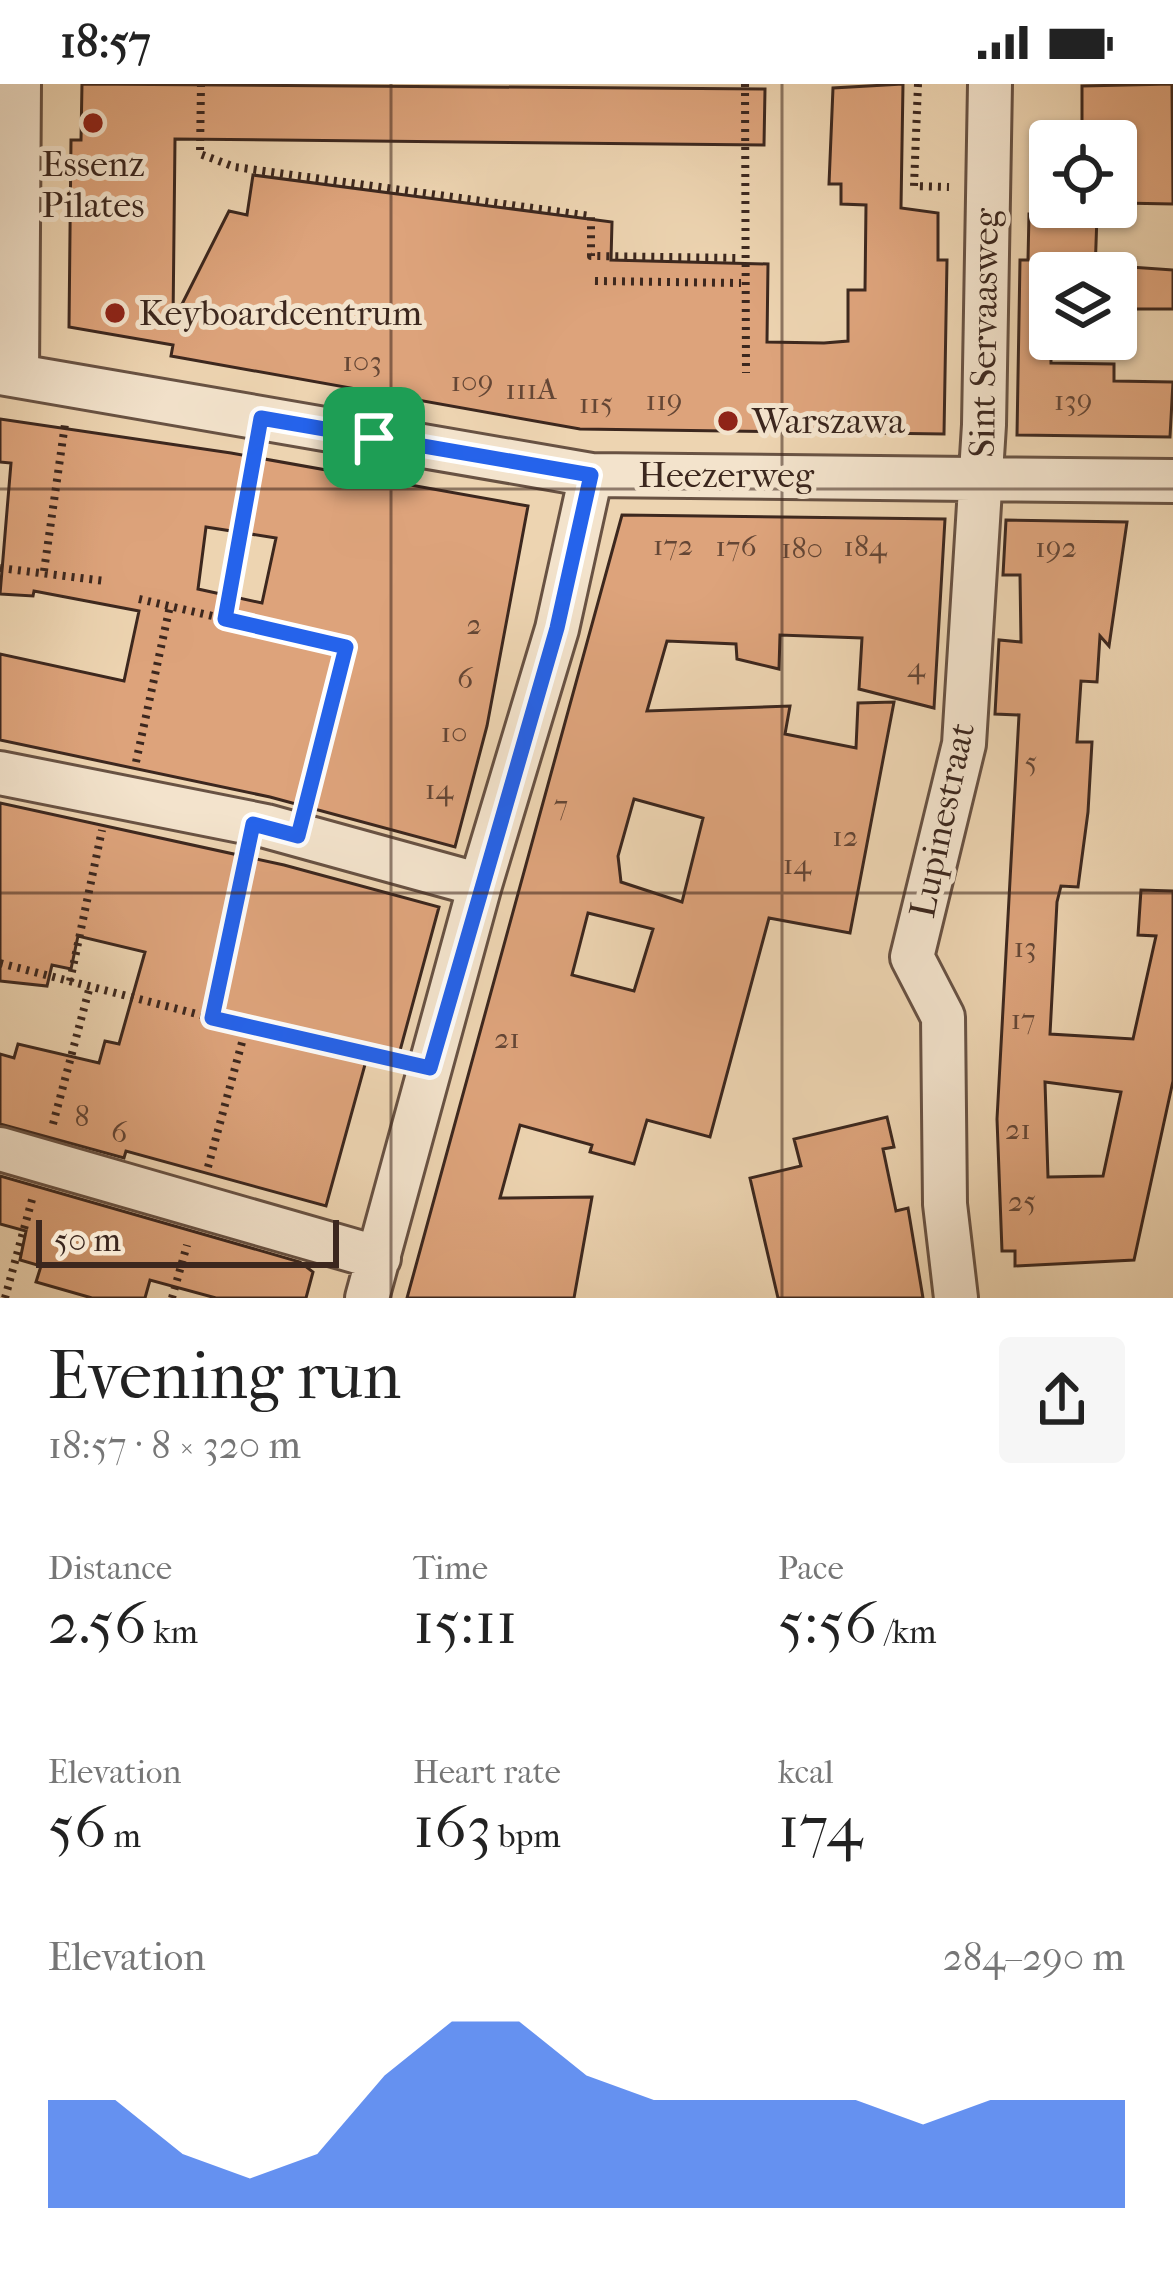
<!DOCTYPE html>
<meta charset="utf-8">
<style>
:root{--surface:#fff;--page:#f6f6f6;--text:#222;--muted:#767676;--accent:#2563eb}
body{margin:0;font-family:"IM FELL French Canon",serif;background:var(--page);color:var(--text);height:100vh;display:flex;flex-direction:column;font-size:45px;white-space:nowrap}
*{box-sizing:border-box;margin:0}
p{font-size:39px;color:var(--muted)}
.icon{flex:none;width:66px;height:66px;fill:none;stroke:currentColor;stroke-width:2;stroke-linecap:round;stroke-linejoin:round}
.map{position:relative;height:1214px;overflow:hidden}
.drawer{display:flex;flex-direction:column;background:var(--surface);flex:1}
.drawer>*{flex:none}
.buttons{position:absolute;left:1029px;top:36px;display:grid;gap:24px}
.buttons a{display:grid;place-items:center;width:108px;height:108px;border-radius:12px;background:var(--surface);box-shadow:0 3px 9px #0004;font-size:60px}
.scale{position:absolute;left:36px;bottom:30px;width:303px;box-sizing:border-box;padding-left:12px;border:6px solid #3c271e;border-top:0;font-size:33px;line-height:42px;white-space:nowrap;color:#3c271e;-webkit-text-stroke:9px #f3e3cc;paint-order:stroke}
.pin{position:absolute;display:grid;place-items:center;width:102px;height:102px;color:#fff;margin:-51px;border-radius:24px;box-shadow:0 6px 18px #0006}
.round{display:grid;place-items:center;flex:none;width:126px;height:126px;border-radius:12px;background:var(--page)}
.headline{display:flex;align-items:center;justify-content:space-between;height:204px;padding:0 48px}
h1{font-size:66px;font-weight:600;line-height:90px}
.figures{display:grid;grid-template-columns:repeat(3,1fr);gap:18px;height:204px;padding:12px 48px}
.figures div{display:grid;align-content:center}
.figures b{font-size:60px;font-weight:600}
.figures small{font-size:33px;font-weight:400}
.figures p{font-size:33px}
.chart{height:336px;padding:24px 48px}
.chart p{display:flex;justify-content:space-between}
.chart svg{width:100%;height:216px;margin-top:12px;fill:var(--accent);opacity:.7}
.status{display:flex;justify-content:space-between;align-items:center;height:84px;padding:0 60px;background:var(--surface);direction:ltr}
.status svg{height:33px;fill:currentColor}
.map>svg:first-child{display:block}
.building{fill:#dda37b;stroke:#3c271e;stroke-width:3;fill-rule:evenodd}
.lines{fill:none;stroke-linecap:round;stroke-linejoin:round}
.minor-casing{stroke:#685243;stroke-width:48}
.path{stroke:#3c271e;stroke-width:8;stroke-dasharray:3 6;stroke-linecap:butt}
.minor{stroke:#f3e3cc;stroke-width:42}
.route-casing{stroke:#fff;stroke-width:24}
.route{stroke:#2563eb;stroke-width:15}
.grid{fill:none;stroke:#3c271e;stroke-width:3;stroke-opacity:0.55}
.poi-dot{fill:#8f2418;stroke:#f3e3cc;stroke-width:4.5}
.labels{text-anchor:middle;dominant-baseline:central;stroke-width:10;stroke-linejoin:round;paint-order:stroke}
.number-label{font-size:30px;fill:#644635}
.poi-label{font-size:36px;fill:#3c271e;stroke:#f3e3cc;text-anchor:start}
.street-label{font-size:36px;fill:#3c271e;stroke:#f3e3cc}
</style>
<div class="status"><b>18:57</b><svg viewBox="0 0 49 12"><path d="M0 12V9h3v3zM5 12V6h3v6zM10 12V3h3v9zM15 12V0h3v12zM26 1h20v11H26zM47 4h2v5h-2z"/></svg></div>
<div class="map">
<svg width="1173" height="1214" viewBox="0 0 1173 1214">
<rect width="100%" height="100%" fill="#edd4b1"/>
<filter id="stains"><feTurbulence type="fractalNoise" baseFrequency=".00167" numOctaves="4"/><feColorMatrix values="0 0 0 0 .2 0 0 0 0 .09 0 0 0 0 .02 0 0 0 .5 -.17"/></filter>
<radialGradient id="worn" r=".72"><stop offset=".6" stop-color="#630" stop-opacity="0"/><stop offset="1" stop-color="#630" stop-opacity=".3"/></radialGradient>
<path class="building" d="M82,0L765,5L764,61L175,55L173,238L229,127L247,131L253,91L612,138L611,176L768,180L767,258L824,259L848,257V206H865L866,121L841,120V100H829L833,4L903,0L901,124L938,129V176H947L944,350L580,345L171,272L173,261L69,243L71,56H81Z
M1172,0L1173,120L1121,119L1123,70H1116V57L1082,56V2Z
M1029,130L1097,131L1095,189H1050L1051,279L1114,280V297L1173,298L1170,353L1017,351L1020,176H1028Z
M1116,182L1173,186V225H1116Z
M0,335L231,369L528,422L487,642L455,763L270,713L0,656V570L124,597L139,527L34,507L33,512L0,510L11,379L0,378ZM206,443L276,454L262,519L198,505Z
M622,431L945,435L934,624L859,605L862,554L780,551L779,585L737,575L736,560L667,557L647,627L790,622L785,650L856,664L858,619L894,618L850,849L769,834L710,1053L647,1036L634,1080L590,1068L592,1061L520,1041L500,1114L592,1113L574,1214H407ZM634,715L703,734L682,818L621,798L618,772ZM588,829L653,845L634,907L572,891Z
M1006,436L1127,438L1109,562L1100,552L1097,598L1081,597L1077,658H1092L1088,728L1078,803L1061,802L1057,818L1050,950L1133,955L1156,852L1138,851L1141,806L1173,807V997L1134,1176L1015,1182V1167H1002L997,1035L1019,631L995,630L999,556L1021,558L1020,491H1003ZM1045,998L1121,1008L1103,1092L1048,1093Z
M0,719L284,781L439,823L398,974L369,966L326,1122L126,1067L124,1074L0,1040V970L14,974L18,960L99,979L105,957L119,960L145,868L78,852L71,885L52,881L47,902L0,897Z
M887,1033L894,1063L883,1065L896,1127L908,1124L923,1214H778L750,1094L801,1082L794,1055Z
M0,1092L300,1178L313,1188L306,1214H216L150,1196L145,1214H92L36,1198L41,1182L20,1176L26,1147L0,1140Z"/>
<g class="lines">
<g class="minor-casing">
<path id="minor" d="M0,289L591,391L1173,397
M17,290L19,0
M0,689L266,742L480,801
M0,1065L379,1174
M367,1214L480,801L557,545L591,391
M956,1214L945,1120L943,933L912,873L964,660L984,341L990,0"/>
</g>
<path class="path" d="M201,0L200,70L235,83L591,132V172L741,174
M745,0L746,289
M918,0L914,102L949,103
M595,197L741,199
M0,484L105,497
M44,487L65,340
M139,515L346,563L307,715
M225,535L254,371
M136,678L170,522
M0,879L212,934L246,774
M70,897L102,746
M212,934L392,975
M53,1040L90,902
M208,1083L247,940
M5,1214L33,1112
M172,1214L187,1161"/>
<use href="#minor" class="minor"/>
</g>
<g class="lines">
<g class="route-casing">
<path id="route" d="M261,334L591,391L557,544L430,984L212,934L253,740L298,752L346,563L225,535Z"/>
</g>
<use href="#route" class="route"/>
</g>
<path class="grid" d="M391,0V1214M782,0V1214M0,405H1173M0,809H1173"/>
<g class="poi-dot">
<circle cx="93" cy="39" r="12"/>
<circle cx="115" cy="229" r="12"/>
<circle cx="728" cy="337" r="12"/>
</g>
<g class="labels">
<g class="number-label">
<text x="362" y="277">103</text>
<text x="472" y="297">109</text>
<text x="531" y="305">111A</text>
<text x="664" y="316">119</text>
<text x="1073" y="316">139</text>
<text x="596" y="319">115</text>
<text x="673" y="461">172</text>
<text x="736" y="462">176</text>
<text x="865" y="462">184</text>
<text x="1056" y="463">192</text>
<text x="802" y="464">180</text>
<text x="474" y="540">2</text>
<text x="916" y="583">4</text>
<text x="465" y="594">6</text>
<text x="454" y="648">10</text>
<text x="1031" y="678">5</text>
<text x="439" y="705">14</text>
<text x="561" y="721">7</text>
<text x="845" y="752">12</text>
<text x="797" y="780">14</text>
<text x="1025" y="863">13</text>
<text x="1023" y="935">17</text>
<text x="507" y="954">21</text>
<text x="82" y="1032">8</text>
<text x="1018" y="1045">21</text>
<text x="119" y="1048">6</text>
<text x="1022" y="1117">25</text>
</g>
<g class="poi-label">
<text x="93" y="80" text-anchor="middle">Essenz<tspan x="93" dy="41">Pilates</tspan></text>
<text x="139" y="229">Keyboardcentrum</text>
<text x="752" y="337">Warszawa</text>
</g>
<g class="street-label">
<text transform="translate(984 249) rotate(-89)">Sint Servaasweg</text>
<text x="726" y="391">Heezerweg</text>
<text transform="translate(942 736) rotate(-78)">Lupinestraat</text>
</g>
</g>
<rect width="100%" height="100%" filter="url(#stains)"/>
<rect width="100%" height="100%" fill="url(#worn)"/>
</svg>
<div class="buttons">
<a><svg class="icon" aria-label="locate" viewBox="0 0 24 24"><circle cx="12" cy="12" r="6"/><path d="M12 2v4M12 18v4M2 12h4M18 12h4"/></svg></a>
<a><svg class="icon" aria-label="layers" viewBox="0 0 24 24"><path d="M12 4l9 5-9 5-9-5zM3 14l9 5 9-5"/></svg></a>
</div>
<div class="scale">50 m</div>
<div class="pin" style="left:374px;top:354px;background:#1e9e55"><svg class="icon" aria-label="arrive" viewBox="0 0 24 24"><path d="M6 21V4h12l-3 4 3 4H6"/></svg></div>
</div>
<section class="drawer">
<div class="headline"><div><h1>Evening run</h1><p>18:57 · 8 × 320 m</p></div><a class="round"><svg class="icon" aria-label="share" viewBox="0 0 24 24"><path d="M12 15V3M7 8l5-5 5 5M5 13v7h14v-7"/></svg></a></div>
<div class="figures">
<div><p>Distance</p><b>2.56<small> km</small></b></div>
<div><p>Time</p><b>15:11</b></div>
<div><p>Pace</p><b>5:56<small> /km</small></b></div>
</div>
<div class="figures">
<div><p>Elevation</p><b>56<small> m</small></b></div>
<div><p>Heart rate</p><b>163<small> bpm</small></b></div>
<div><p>kcal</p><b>174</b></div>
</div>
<div class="chart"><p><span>Elevation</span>284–290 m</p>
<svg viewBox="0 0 160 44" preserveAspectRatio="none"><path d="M0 44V22L10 22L20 33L30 38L40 33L50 17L60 6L70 6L80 17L90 22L100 22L110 22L120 22L130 27L140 22L150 22L160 22V44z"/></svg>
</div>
</section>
